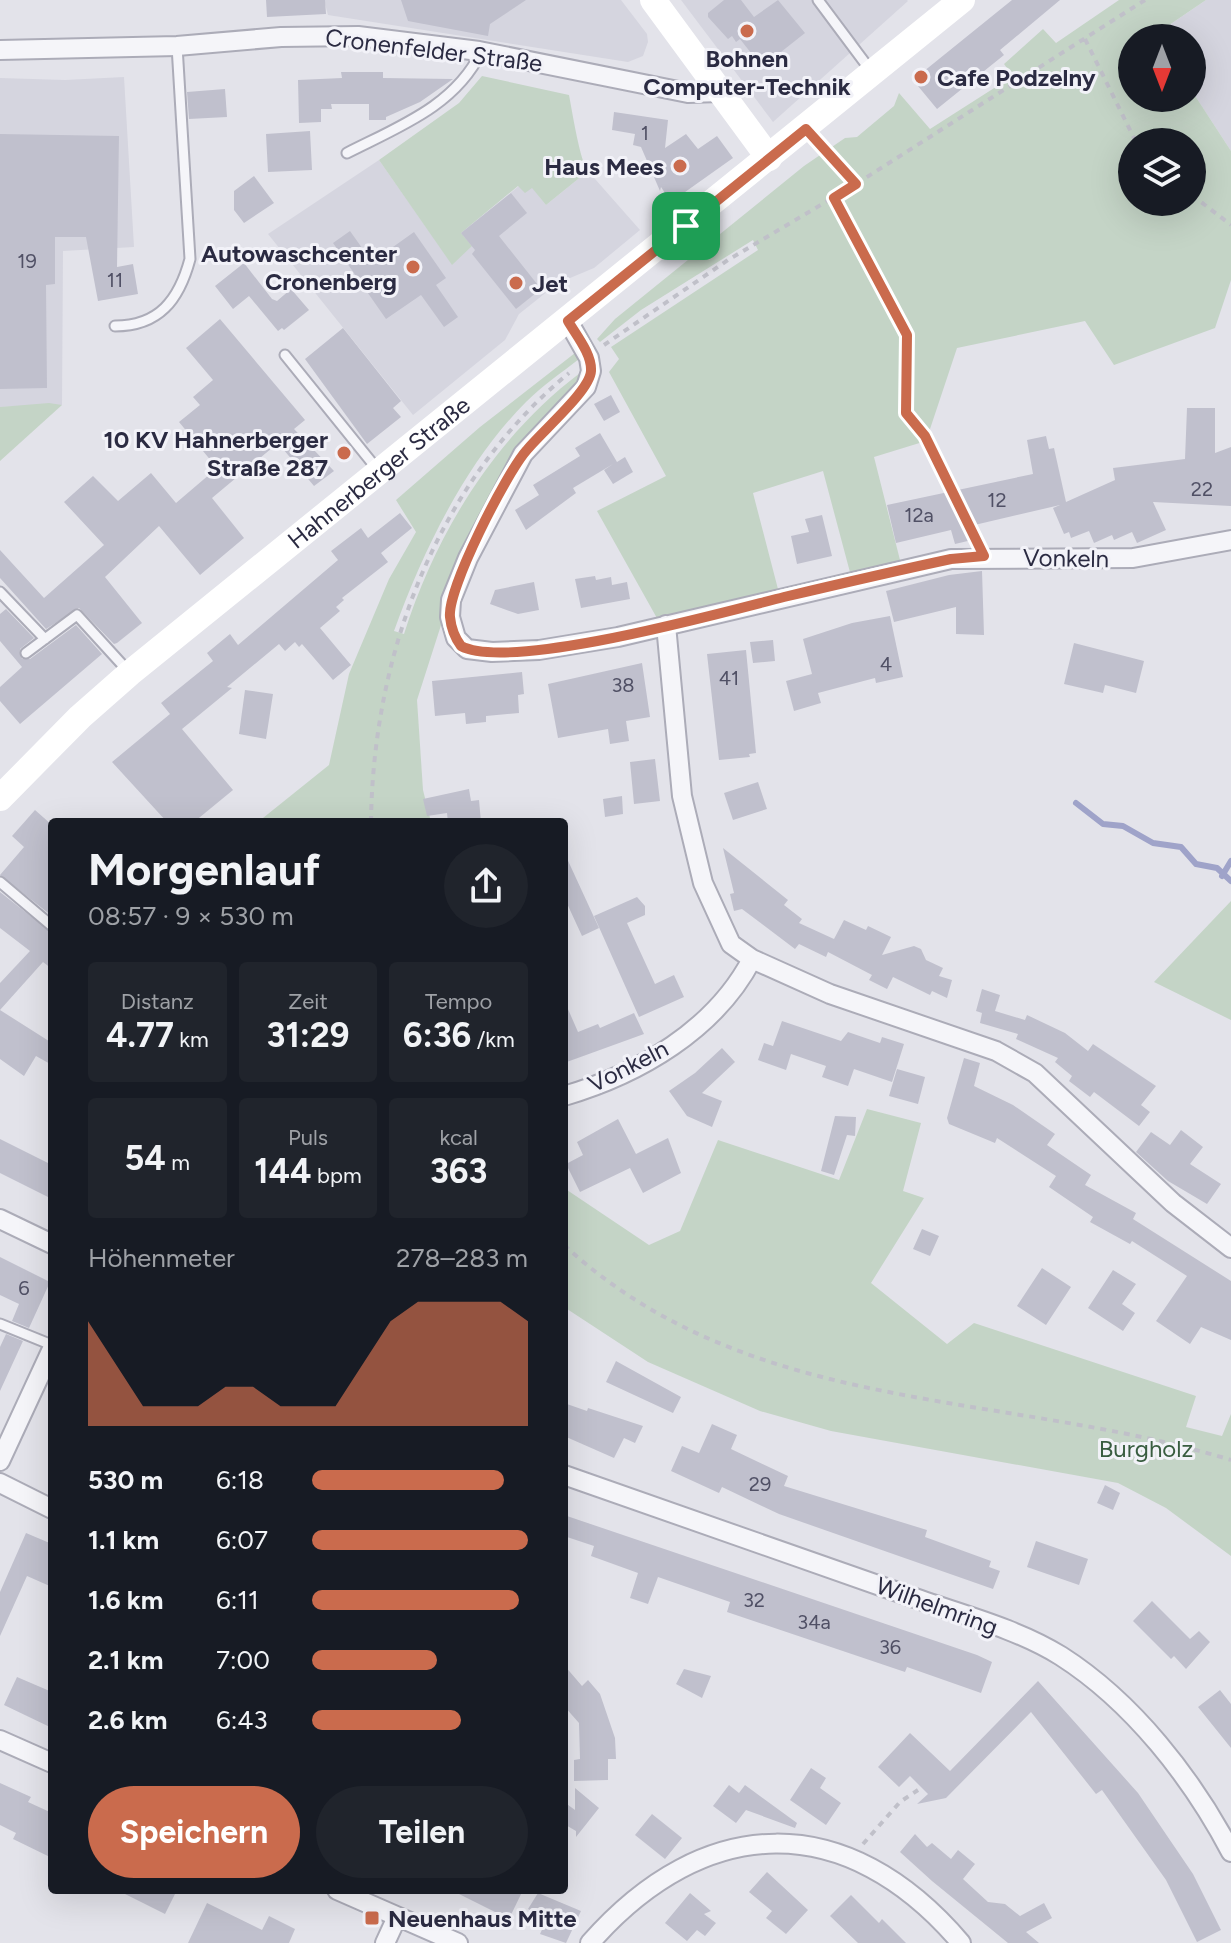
<!DOCTYPE html>
<html lang="de">
<meta charset="utf-8">
<style>
:root{--surface:#171b24;--page:#20242c;--text:#f1f3f6;--muted:#9ea1a6;--accent:#ca6b4d}
body{margin:0;font-family:Figtree,sans-serif;background:var(--page);color:var(--text);height:100vh;display:flex;flex-direction:column;font-size:30px;white-space:nowrap}
*{box-sizing:border-box;margin:0}
p{font-size:26px;color:var(--muted)}
.icon{flex:none;width:44px;height:44px;fill:none;stroke:currentColor;stroke-width:2;stroke-linecap:round;stroke-linejoin:round}
.map{position:relative;flex:1;overflow:hidden}
.panel{position:absolute;left:48px;top:818px;width:520px;height:1076px;display:flex;flex-direction:column;background:var(--surface);border-radius:8px;box-shadow:0 8px 32px #0002}
.panel>*{flex:none}
.needle{width:52px;rotate:180deg}
.tools{position:absolute;left:1118px;top:24px;display:grid;gap:16px}
.tools a{display:grid;place-items:center;width:88px;height:88px;border-radius:50%;background:var(--surface);box-shadow:0 8px 32px #0002;font-size:40px}
.pin{position:absolute;display:grid;place-items:center;width:68px;height:68px;color:#fff;margin:-34px;border-radius:16px;box-shadow:0 4px 12px #0006}
.round{display:grid;place-items:center;flex:none;width:84px;height:84px;border-radius:42px;background:var(--page)}
.summary{display:flex;align-items:center;justify-content:space-between;height:136px;padding:0 40px}
h1{font-size:44px;font-weight:700;line-height:60px}
.stats{display:grid;grid-template-columns:repeat(3,1fr);gap:12px;height:136px;padding:8px 40px}
.stats div{display:grid;align-content:center;border-radius:8px;background:var(--page);text-align:center}
.stats b{font-size:34px;font-weight:700}
.stats small{font-size:22px;font-weight:400}
.stats p{font-size:22px}
.chart{height:224px;padding:16px 40px}
.chart p{display:flex;justify-content:space-between}
.chart svg{width:100%;height:144px;margin-top:8px;fill:var(--accent);opacity:.7}
.action{display:flex;gap:16px;margin-top:auto;padding:16px 40px}
.action a{flex:1;height:92px;border-radius:48px;background:var(--accent);color:#fff;font-size:32px;font-weight:700;line-height:92px;text-align:center}
.action a+a{background:var(--page);color:var(--text)}
ul{padding:0 40px;list-style:none;font-size:26px}
li{display:grid;grid-template-columns:128px 96px 1fr;align-items:center;height:60px}
li i{height:20px;border-radius:10px;background:var(--accent)}
.map>svg:first-child{display:block}
.built{fill:#d5d5df}
.green{fill:#c4d4c6;fill-rule:evenodd}
.lines{fill:none;stroke-linecap:round;stroke-linejoin:round}
.stream{stroke:#9fa3c9;stroke-width:6}
.building{fill:#c0c0cd}
.lane-casing{stroke:#acacb8;stroke-width:13}
.street-casing{stroke:#acacb8;stroke-width:22}
.path{stroke:#c0c0c9;stroke-width:4;stroke-dasharray:6 6;stroke-linecap:butt}
.lane{stroke:#f5f5f9;stroke-width:9}
.street{stroke:#f5f5f9;stroke-width:18}
.secondary{stroke:#fff;stroke-width:26}
.route-casing{stroke:#fff;stroke-width:16}
.route{stroke:#ca6b4d;stroke-width:10}
.poi-dot{fill:#ca6b4d;stroke:#f2f2f8;stroke-width:3}
.labels{text-anchor:middle;dominant-baseline:central;stroke-width:6;stroke-linejoin:round;paint-order:stroke}
.number-label{font-size:20px;fill:#505065}
.street-label{font-size:24px;fill:#2b2b42;stroke:#f2f2f8}
.poi-label{font-size:24px;font-weight:bold;fill:#2b2b42;stroke:#f2f2f8;text-anchor:start}
.park-label{font-size:24px;fill:#395d40;stroke:#f2f2f8}
</style>
<div class="map">
<svg width="1231" height="1943" viewBox="0 0 1231 1943">
<rect width="100%" height="100%" fill="#e3e3ea"/>
<path class="built" d="M324,0H621L647,34L648,42L643,56L628,62L328,15Z
M681,0H907L908,1L773,122Z
M1206,0H1231V151L1192,91V38H1157L1155,35Z
M124,77L134,247L63,251L62,405L0,407V78L65,80Z
M379,160L452,264L461,233L519,186L532,187L546,205L588,171L640,230L594,268L558,283L519,314L505,340L413,415L268,234Z"/>
<path class="green" d="M1119,0H1206L1156,34L1157,38H1132V98H1192V91L1231,151V280L1215,328L1114,365L1085,321L957,348L926,441L874,457L901,564L851,576L823,471L753,493L779,593L658,620L597,511L666,476L609,372L619,359L611,347L758,250L753,240L641,310L600,342L597,339L615,319L804,166L845,138L857,137L894,106L899,93L930,129L1013,76L1004,64L1043,29L1056,43ZM1132,142H1192V202H1132Z
M482,76L569,95C572,110 580,162 588,171L546,205L532,188L525,193L518,186L461,233L472,246L452,265L379,160L459,103Z
M575,353L579,359C561,373 542,386 526,402C465,463 423,551 394,631L404,634C436,533 495,437 580,373L575,387L526,440L443,619L417,700L423,790L431,822H258L329,765L349,674L389,579L416,532L396,500L480,427Z
M49,403L62,405L0,461V407Z
M1231,901V1020L1154,982Z
M867,1109L921,1123L903,1191L924,1198L871,1283L947,1344L974,1323L1196,1396L1186,1427L1222,1436L1231,1414V1556L1166,1508L1118,1483L831,1431L760,1411L648,1362L564,1307V1188L649,1245L680,1231L718,1140L839,1180Z"/>
<g class="lines">
<path class="stream" d="M1076,803L1103,824L1123,826L1153,843L1181,847L1196,864L1217,868L1231,881
M1222,876L1231,861"/>
</g>
<path class="building" d="M266,0H325L326,14L267,17Z
M401,0H526L490,24L488,36L408,21Z
M724,0H741L754,17L778,0L805,33L762,67L740,39L736,42L732,36L728,39L708,17V13Z
M1012,0H1060L1000,50L1004,55L937,109L913,80Z
M341,72H383V78L453,79L420,102L386,117V120H369V104H331L332,109H321V122L299,123L298,80L342,78Z
M225,89L227,117L189,119L187,92Z
M614,112L668,120L665,148L686,134L698,149L717,136L733,158L671,202L661,187L660,191L641,147L633,145L635,134L612,130Z
M310,131L312,170L268,172L266,134Z
M0,134L119,136L117,267L133,264L138,294L98,301L86,237H55V284L46,285L47,388L0,389Z
M254,176L274,203L244,223L234,210V191Z
M511,193L527,213L499,236L541,289L516,309L472,254L475,250L461,233Z
M350,231L372,262L414,232L446,278L436,285L458,317L444,327L421,295L386,319L333,243Z
M244,263L272,299L277,301L291,289L309,310L284,330L282,328L278,331L249,296L233,309L215,286Z
M220,319L305,420L294,429L334,471L314,486L278,443L212,498L244,538L200,575L159,526L105,577L142,623L117,643L114,644L79,608L46,629L0,578V550L44,598L104,545L64,502L93,476L118,501L151,473L176,503L217,468L179,422L200,405L193,397L213,380L186,348Z
M343,328L401,401L393,408L401,417L367,444L305,359Z
M611,395L620,412L604,421L594,404Z
M1187,408H1215V453L1231,447V506L1153,502L1166,530L1137,543L1132,532L1114,540L1112,535L1094,543L1089,531L1071,538L1069,532L1064,534L1053,508L1060,505L966,527L972,540L955,544L951,530L896,543L887,505L1033,474L1027,440L1046,436L1049,449L1054,448L1066,502L1115,480L1113,468L1185,459Z
M600,433L617,462L625,457L633,472L613,484L604,470L613,464L573,488L576,493L526,530L515,510L539,495L533,485L580,456L575,448Z
M400,513L412,528L381,553L388,562L342,598L344,600L336,607L340,611L320,628L351,665L333,680L302,644L299,647L295,642L285,651L279,644L227,687L232,688L182,729L233,790L194,822H167L112,762L170,714L161,703L213,661L207,653L230,634L238,645L338,560L331,551L361,528L368,538Z
M822,515L832,556L797,564L791,536L809,532L805,519Z
M982,571L984,635L956,634V607L894,622L886,591L949,575Z
M595,576L596,580L611,577L612,585L627,582L630,599L581,608L575,579Z
M534,582L539,610L518,614L490,604L495,590Z
M6,609L34,638L20,649L22,659H30L76,625L102,654L20,724L0,701V687L22,667L0,641V614Z
M890,616L903,677L876,683L875,678L818,693L821,703L794,711L786,681L812,674L803,639L852,623Z
M773,640L775,661L753,663L750,642Z
M1074,643L1144,661L1136,693L1105,685L1103,693L1064,684Z
M746,650L756,753L749,754L750,757L719,760L707,654Z
M642,663L650,717L626,721L629,741L610,744L608,729L558,738L548,684Z
M522,672L524,694L518,695L519,713L486,716V722L466,724L465,713L435,716L432,681Z
M245,690L273,694L266,739L239,734Z
M655,759L660,801L634,804L630,762Z
M758,782L767,809L733,820L724,793Z
M469,789L471,801L479,800L481,822H448L447,813L427,816L423,799Z
M622,796L623,814L605,817L603,799Z
M35,810L52,825V916L0,875L24,847L12,836Z
M723,848L788,900L784,905L802,919L799,923L834,939L844,920L866,930L868,926L891,937L882,955L914,946L921,949L926,960L943,968L939,976L952,980L947,998L932,991L930,995L893,977L887,989L869,980L872,975L828,952L826,957L799,944L795,949L742,909L734,911L730,894L734,893Z
M564,852L599,928L582,936L564,897Z
M0,892L52,933V969L43,962L0,1010L52,1043V1065L36,1056L24,1076L0,1059V983L30,951L0,928Z
M637,897L645,906V915L627,923L655,984L674,975L684,997L639,1017L594,916Z
M982,989L1000,995L995,1011L1025,1020L1027,1015L1065,1033L1088,1051L1093,1044L1156,1086L1141,1105L1150,1112L1139,1126L1094,1092L1090,1097L1069,1081L1072,1076L1055,1062L1058,1058L1016,1039L1018,1034L980,1023L982,1013L976,1011Z
M564,1000L578,1032L598,1024L600,1028L634,1013L644,1034L564,1063Z
M782,1021L841,1041L848,1032L880,1043L882,1037L904,1044L892,1082L854,1069L848,1086L822,1077L826,1066L791,1054L786,1070L758,1060L764,1043L773,1046Z
M722,1048L735,1062L702,1093L722,1101L712,1127L687,1116L669,1091L695,1073Z
M964,1058L980,1063L974,1086L1013,1105L1055,1134L1047,1145L1091,1175L1085,1185L1136,1213L1133,1219L1231,1281V1340L1201,1327L1190,1344L1156,1321L1187,1276L1132,1241L1130,1244L1090,1222L1093,1217L1049,1187L1056,1176L997,1138L995,1143L949,1124L947,1118Z
M897,1069L925,1077L918,1104L889,1096Z
M835,1116L856,1117L855,1136L847,1135L834,1175L821,1171Z
M618,1119L636,1154L668,1138L681,1173L643,1193L630,1168L580,1192L566,1164L583,1155L577,1142Z
M1181,1130L1203,1147L1190,1164L1221,1184L1207,1204L1168,1181L1136,1152L1151,1132L1170,1145Z
M0,1139L52,1165V1199L0,1173Z
M922,1229L939,1236L930,1256L913,1249Z
M0,1257L50,1282L29,1328L12,1321L19,1304L0,1295Z
M1042,1268L1071,1287L1046,1325L1017,1306Z
M1113,1270L1136,1284L1122,1304L1135,1313L1123,1331L1088,1308Z
M6,1334L23,1341L0,1391V1347Z
M616,1361L681,1397L673,1413L606,1382Z
M564,1403L587,1411L588,1408L643,1426L635,1443L624,1438L614,1458L564,1436Z
M712,1424L737,1435L731,1449L788,1476L784,1486L927,1530L925,1537L991,1561L989,1567L1000,1571L993,1589L779,1514L722,1487L719,1493L671,1471L682,1446L699,1453Z
M1105,1485L1120,1493L1113,1510L1097,1503Z
M564,1515L977,1655L992,1662L981,1693L907,1667L905,1672L727,1612L730,1602L658,1577L648,1604L630,1598L638,1573L591,1556L594,1546L564,1536Z
M26,1533L52,1544V1587L27,1576L0,1636V1592Z
M1036,1541L1088,1559L1079,1585L1027,1567Z
M1152,1601L1190,1639L1199,1631L1210,1642L1186,1669L1174,1656L1171,1659L1133,1621Z
M564,1665L582,1686L588,1680L600,1694L615,1738L616,1759H608V1780L574,1781V1760L580,1759L579,1723L564,1706Z
M684,1669L711,1676L702,1698L676,1684Z
M17,1677L52,1692V1728L4,1705Z
M1038,1681L1138,1793L1193,1874L1221,1930L1197,1942L1166,1880L1102,1790L1096,1794L1031,1712L946,1798L917,1804L928,1794L910,1776L899,1787L878,1767L910,1733L950,1771Z
M1220,1690L1231,1704V1748L1198,1707Z
M811,1768L826,1778L820,1788L841,1803L826,1825L790,1800Z
M0,1783L31,1797L28,1802L52,1813V1858L13,1839L16,1833L0,1825Z
M729,1785L739,1793L745,1785L797,1823L795,1828L746,1810L736,1823L713,1806Z
M575,1788L599,1808L576,1837V1831L564,1824V1802L575,1810Z
M652,1814L682,1838L665,1859L635,1835Z
M915,1834L927,1847L932,1843L951,1859L958,1850L975,1864L963,1879L988,1902L1005,1904L1020,1916L1044,1903L1052,1918L1026,1932L1039,1943H1008L932,1881L900,1852Z
M767,1872L808,1910L786,1934L766,1918L772,1911L749,1892Z
M117,1890H177L165,1914Z
M451,1890H523L509,1919Z
M538,1893L581,1911L566,1943L540,1934L547,1919L528,1909Z
M690,1893L711,1911L704,1914L716,1923L705,1936L697,1930L687,1941L665,1923Z
M851,1895L879,1923L882,1919L906,1943H858L830,1916Z
M207,1903L262,1930L269,1916L295,1929L289,1943H188Z"/>
<g class="lines">
<g class="lane-casing">
<path id="lane" d="M818,0L871,71
M347,153C398,127 455,106 481,52
M115,326C159,326 179,300 190,259L177,46
M285,355L377,469
M0,592L45,639
M26,653L77,615L128,671
M0,882L52,926
M0,1324L52,1345"/>
</g>
<g class="street-casing">
<path id="street" d="M0,50L177,46L281,37L358,36L479,51L688,93L721,92
M568,321L589,358L591,371L586,387L523,454L468,558L451,600L450,617L456,638L467,649L492,652L539,650L618,637L951,559L1133,558L1231,540
M666,625L682,796L703,883L731,944L752,959L830,994L996,1051L1035,1073L1173,1203L1231,1248
M564,1096C639,1074 715,1030 752,959
M0,1219L52,1244
M0,1461L52,1349
M564,1475C679,1515 794,1555 909,1596C959,1614 1016,1628 1061,1656C1133,1702 1192,1778 1231,1852
M0,1483L52,1509
M0,1740L52,1763
M337,1890L458,1943
M385,1943L397,1917
M590,1943C705,1812 847,1809 961,1943"/>
</g>
<path class="path" d="M1085,39L1136,142
M818,143L856,183
M1192,195L1231,225
M834,198L907,335L906,413L925,436L976,541
M604,345L728,260L856,184L1145,0
M371,822C373,654 437,482 569,373
M564,1245C750,1417 1004,1390 1231,1460
M863,1844L900,1802L918,1790"/>
<use href="#lane" class="lane"/>
<use href="#street" class="street"/>
<g class="secondary">
<path d="M653,0L769,158"/>
<path id="s1" d="M0,798L80,717L130,673L962,0"/>
</g>
</g>
<g class="lines">
<g class="route-casing">
<path id="route" d="M806,129L856,184L834,198L907,335L906,413L925,436L984,556L951,559C895,571 839,584 784,597C724,612 510,672 461,646C455,638 451,627 450,617C447,589 506,474 526,451C540,433 590,391 591,371C592,354 576,335 568,321Z"/>
</g>
<use href="#route" class="route"/>
</g>
<g class="poi-dot">
<circle cx="747" cy="31" r="8"/>
<circle cx="921" cy="77" r="8"/>
<circle cx="680" cy="166" r="8"/>
<circle cx="413" cy="267" r="8"/>
<circle cx="516" cy="283" r="8"/>
<circle cx="344" cy="453" r="8"/>
<rect x="364" y="1910" width="16" height="16" rx="4"/>
</g>
<g class="labels">
<g class="number-label">
<text x="645" y="133">1</text>
<text x="27" y="261">19</text>
<text x="115" y="280">11</text>
<text x="1202" y="489">22</text>
<text x="997" y="500">12</text>
<text x="919" y="515">12a</text>
<text x="886" y="664">4</text>
<text x="729" y="678">41</text>
<text x="623" y="685">38</text>
<text x="24" y="1288">6</text>
<text x="760" y="1484">29</text>
<text x="754" y="1600">32</text>
<text x="814" y="1622">34a</text>
<text x="890" y="1647">36</text>
</g>
<g class="street-label">
<text transform="translate(434 50) rotate(7)">Cronenfelder Straße</text>
<text stroke="none"><textPath href="#s1" startOffset="500">Hahnerberger Straße</textPath></text>
<text transform="translate(1066 558) rotate(1)">Vonkeln</text>
<text transform="translate(628 1066) rotate(-27)">Vonkeln</text>
<text transform="translate(937 1606) rotate(20)">Wilhelmring</text>
</g>
<g class="poi-label">
<text x="747" y="58" text-anchor="middle">Bohnen<tspan x="747" dy="28">Computer-Technik</tspan></text>
<text x="937" y="77">Cafe Podzelny</text>
<text x="664" y="166" text-anchor="end">Haus Mees</text>
<text x="397" y="253" text-anchor="end">Autowaschcenter<tspan x="397" dy="28">Cronenberg</tspan></text>
<text x="532" y="283">Jet</text>
<text x="328" y="439" text-anchor="end">10 KV Hahnerberger<tspan x="328" dy="28">Straße 287</tspan></text>
<text x="388" y="1918">Neuenhaus Mitte</text>
</g>
<g class="park-label">
<text x="1146" y="1448">Burgholz</text>
</g>
</g>
</svg>
<div class="tools">
<a><svg class="needle" viewBox="-14 -14 28 28"><path d="M0-13l5 13h-10z" fill="#e53935"/><path d="M0 13l5-13h-10z" fill="#9ea1a6"/></svg></a>
<a><svg class="icon" aria-label="layers" viewBox="0 0 24 24"><path d="M12 4l9 5-9 5-9-5zM3 14l9 5 9-5"/></svg></a>
</div>
<div class="pin" style="left:686px;top:226px;background:#1e9e55"><svg class="icon" aria-label="arrive" viewBox="0 0 24 24"><path d="M6 21V4h12l-3 4 3 4H6"/></svg></div>
<section class="panel">
<div class="summary"><div><h1>Morgenlauf</h1><p>08:57 · 9 × 530 m</p></div><a class="round"><svg class="icon" aria-label="share" viewBox="0 0 24 24"><path d="M12 15V3M7 8l5-5 5 5M5 13v7h14v-7"/></svg></a></div>
<div class="stats">
<div><p>Distanz</p><b>4.77<small> km</small></b></div>
<div><p>Zeit</p><b>31:29</b></div>
<div><p>Tempo</p><b>6:36<small> /km</small></b></div>
</div>
<div class="stats">
<div><b>54<small> m</small></b></div>
<div><p>Puls</p><b>144<small> bpm</small></b></div>
<div><p>kcal</p><b>363</b></div>
</div>
<div class="chart"><p><span>Höhenmeter</span>278–283 m</p>
<svg viewBox="0 0 160 44" preserveAspectRatio="none"><path d="M0 44V12L10 25L20 38L30 38L40 38L50 32L60 32L70 38L80 38L90 38L100 25L110 12L120 6L130 6L140 6L150 6L160 12V44z"/></svg>
</div>
<ul>
<li><b>530 m</b>6:18<i style="width:89%"></i></li>
<li><b>1.1 km</b>6:07<i style="width:100%"></i></li>
<li><b>1.6 km</b>6:11<i style="width:96%"></i></li>
<li><b>2.1 km</b>7:00<i style="width:58%"></i></li>
<li><b>2.6 km</b>6:43<i style="width:69%"></i></li>
</ul>
<div class="action"><a>Speichern</a><a>Teilen</a></div>
</section>
</div>
